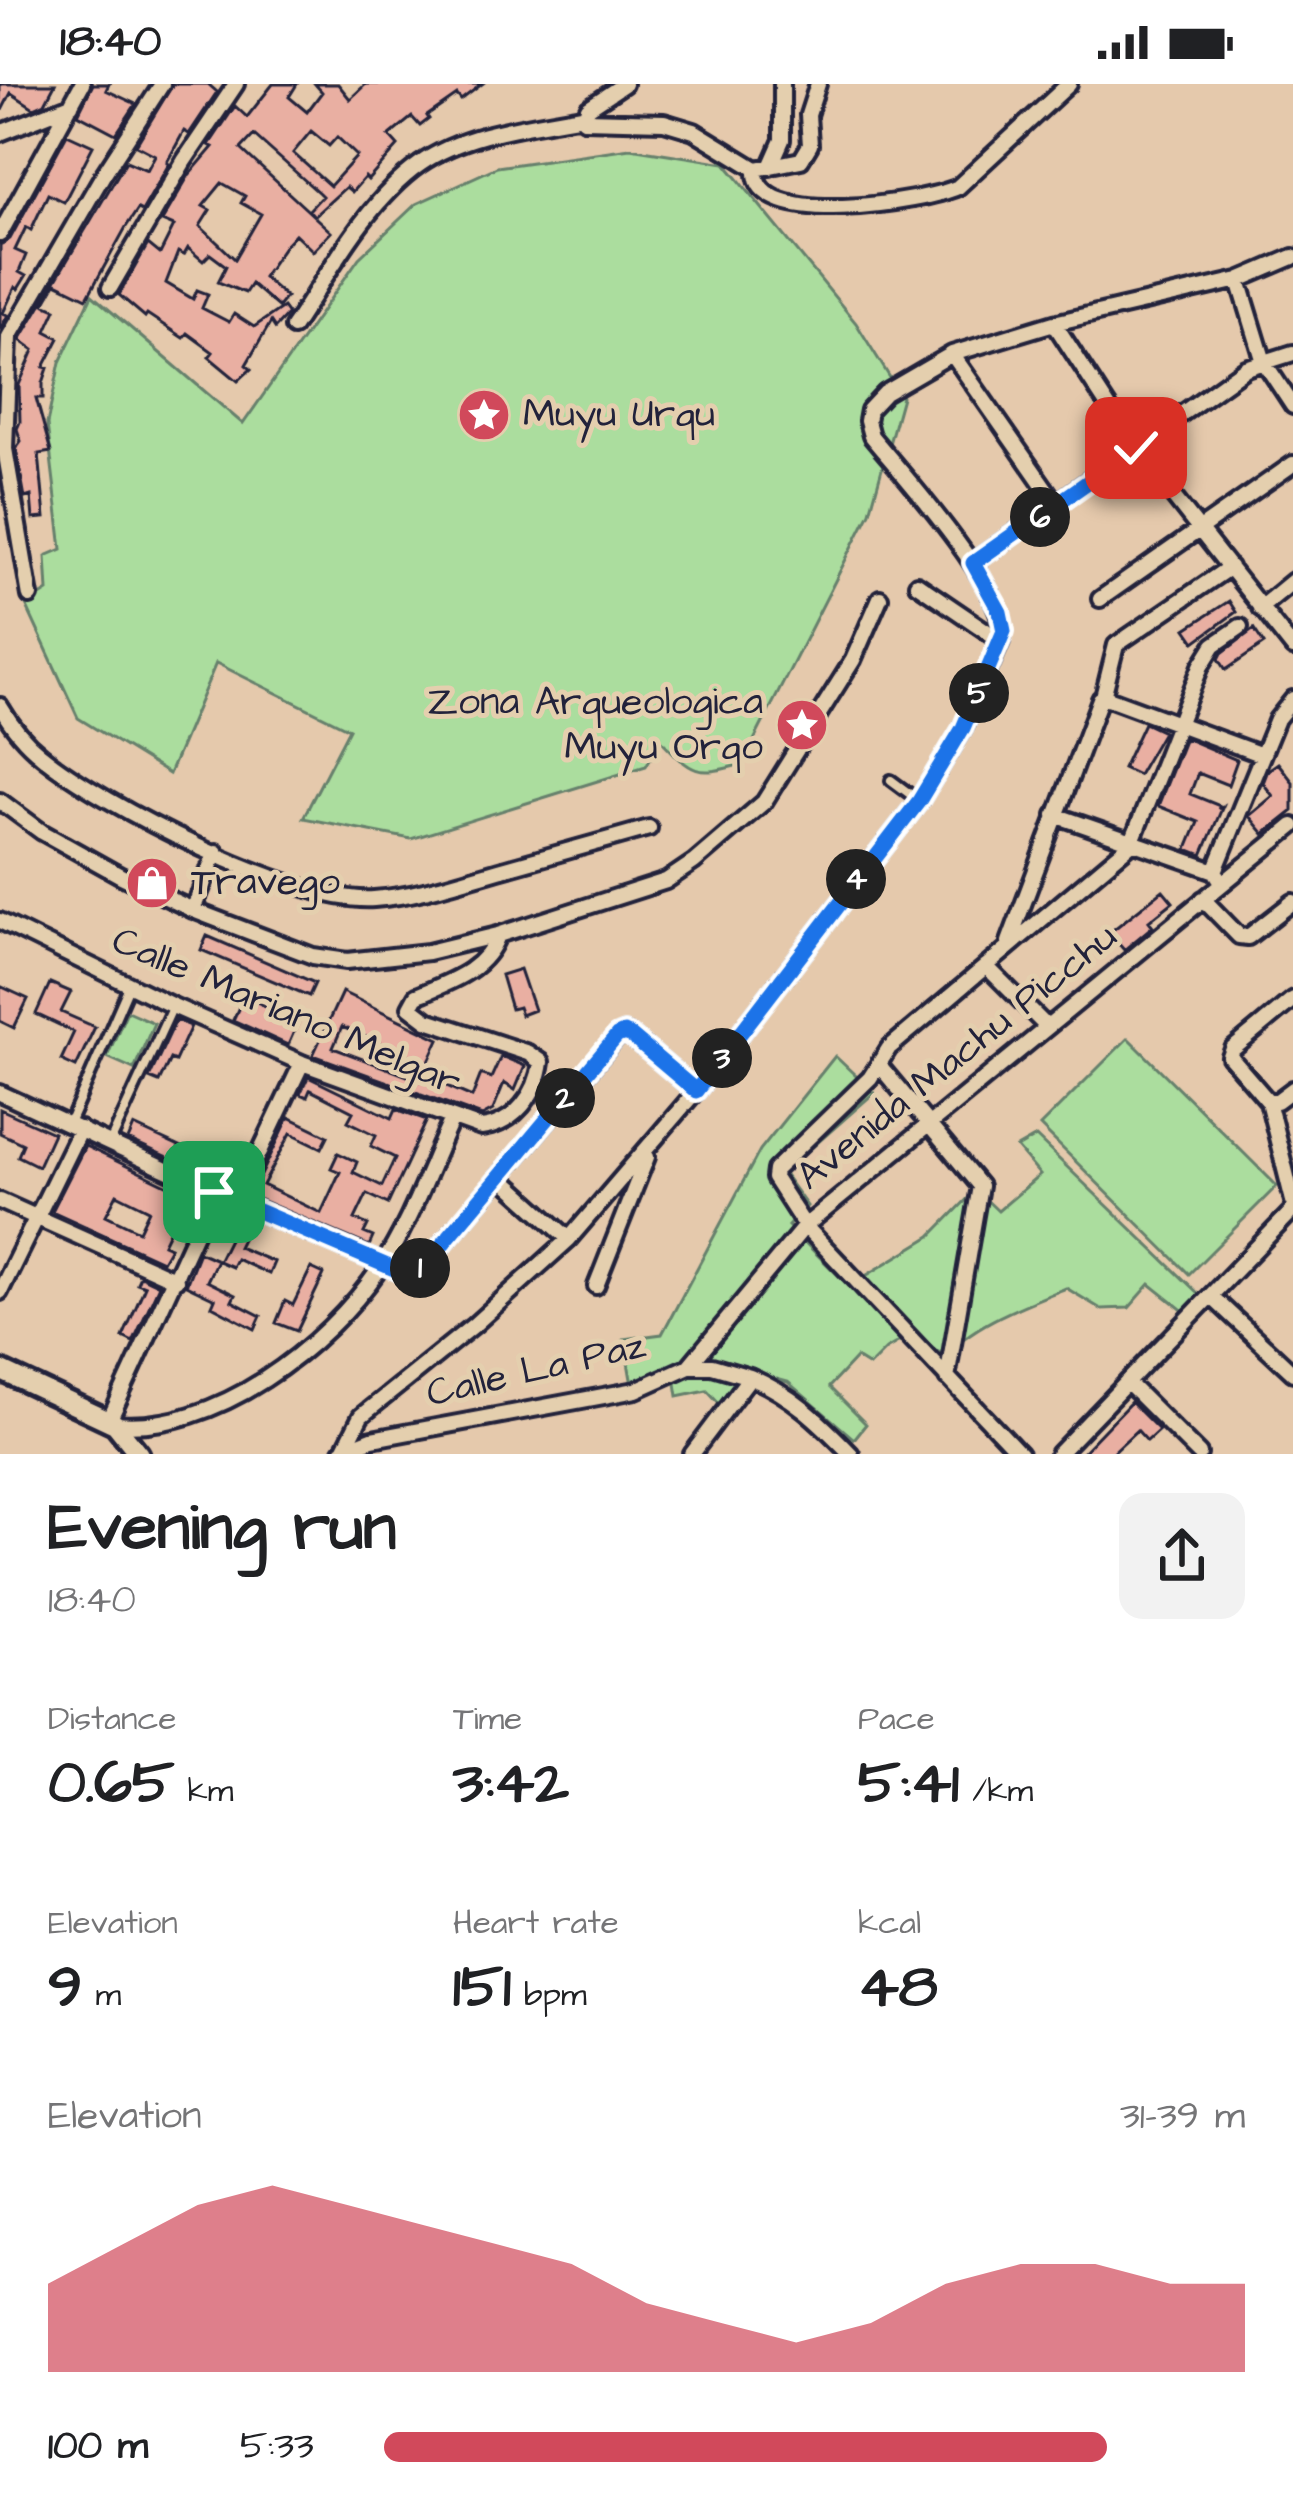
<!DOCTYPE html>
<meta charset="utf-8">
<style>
:root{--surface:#fff;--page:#f2f2f2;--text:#202124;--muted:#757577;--accent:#d1495b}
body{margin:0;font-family:"Architects Daughter",sans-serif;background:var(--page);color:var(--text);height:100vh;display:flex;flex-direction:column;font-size:45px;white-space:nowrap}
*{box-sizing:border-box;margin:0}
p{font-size:39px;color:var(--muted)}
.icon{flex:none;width:66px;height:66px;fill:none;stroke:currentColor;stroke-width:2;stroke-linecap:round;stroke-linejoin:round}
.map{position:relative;height:1370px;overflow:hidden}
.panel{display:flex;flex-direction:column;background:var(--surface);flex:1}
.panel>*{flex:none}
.pin{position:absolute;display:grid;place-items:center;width:102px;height:102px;color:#fff;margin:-51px;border-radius:24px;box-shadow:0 6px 18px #0006}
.km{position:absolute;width:60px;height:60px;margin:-30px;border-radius:50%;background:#222;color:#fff;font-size:33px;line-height:60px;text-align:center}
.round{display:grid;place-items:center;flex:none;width:126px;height:126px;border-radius:24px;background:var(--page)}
.overview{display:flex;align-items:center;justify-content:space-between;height:204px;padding:0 48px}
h1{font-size:66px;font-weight:800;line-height:90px}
.figures{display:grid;grid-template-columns:repeat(3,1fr);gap:18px;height:204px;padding:12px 48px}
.figures div{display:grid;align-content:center}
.figures b{font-size:60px;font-weight:800}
.figures small{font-size:33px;font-weight:400}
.figures p{font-size:33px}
.chart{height:336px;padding:24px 48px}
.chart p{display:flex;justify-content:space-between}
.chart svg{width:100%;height:216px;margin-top:12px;fill:var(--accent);opacity:.7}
ul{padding:0 48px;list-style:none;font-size:39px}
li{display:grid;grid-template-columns:192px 144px 1fr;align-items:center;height:90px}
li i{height:30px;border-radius:15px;background:var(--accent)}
.status{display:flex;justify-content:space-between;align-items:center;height:84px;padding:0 60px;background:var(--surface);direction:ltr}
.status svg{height:33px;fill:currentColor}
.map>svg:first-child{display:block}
.green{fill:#abdd9e;stroke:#66806c;stroke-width:3}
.building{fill:#e9afa2;stroke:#22223b;stroke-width:3;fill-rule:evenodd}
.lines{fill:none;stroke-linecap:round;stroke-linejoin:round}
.service-casing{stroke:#22223b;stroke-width:16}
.minor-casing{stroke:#22223b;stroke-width:22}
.tertiary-casing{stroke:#22223b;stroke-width:27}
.service{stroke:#e4cfae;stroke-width:8}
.minor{stroke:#e4cfae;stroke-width:14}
.tertiary{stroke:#e4cfae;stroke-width:18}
.route-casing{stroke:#fff;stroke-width:24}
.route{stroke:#1a73e8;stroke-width:15}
.labels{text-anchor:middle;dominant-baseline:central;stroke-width:10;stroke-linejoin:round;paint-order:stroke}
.poi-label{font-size:39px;fill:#22223b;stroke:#e4cfae;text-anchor:start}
.street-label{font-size:39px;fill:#22223b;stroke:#e4cfae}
</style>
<div class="status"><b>18:40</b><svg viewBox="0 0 49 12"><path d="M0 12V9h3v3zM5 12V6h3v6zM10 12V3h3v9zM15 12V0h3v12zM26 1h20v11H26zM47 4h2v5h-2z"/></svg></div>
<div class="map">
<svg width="1293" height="1370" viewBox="0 0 1293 1370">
<rect width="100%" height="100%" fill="#e5c9ac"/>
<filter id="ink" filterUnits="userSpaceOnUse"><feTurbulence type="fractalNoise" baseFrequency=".00833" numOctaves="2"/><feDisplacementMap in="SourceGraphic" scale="24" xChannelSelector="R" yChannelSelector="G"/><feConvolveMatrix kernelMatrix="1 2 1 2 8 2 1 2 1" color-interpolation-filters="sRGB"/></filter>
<g filter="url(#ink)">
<path class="green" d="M630,64L725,79L856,239L902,313L870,428L742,680C697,693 693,690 661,656L646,682L411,755L303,734L349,645L216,579L169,690L78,634L26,521L48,507L46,472L62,465L47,340L60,278L92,211L243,340L359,174L416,120L497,83Z
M127,927L154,939L134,985L107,973Z
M1128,954L1277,1102L1189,1190L1040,1042Z
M835,972L874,1009L783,1089L807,1122L788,1142L849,1202L931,1152L976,1106L998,1127L1040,1091L1017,1064L1036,1053L1201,1212L1186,1229L1150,1200L1129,1224L1101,1225L1066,1204C1025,1221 973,1239 944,1273L915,1248L886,1265L869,1282L856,1274L829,1303L866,1340L854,1355L788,1298L773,1294L739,1299L723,1323L707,1306L678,1312L675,1293L632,1301L624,1255L662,1250L760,1066Z"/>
<path class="building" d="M0,0H55L45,19L34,24L11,9L0,30Z
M93,0H109L106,6L136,20L116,50L78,30Z
M173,0H208L217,8L189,50L184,47L167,78L169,80L142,127L138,125L126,143L87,214L56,199L44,220L56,225L46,247L59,254L44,283L48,284L43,299V314H36L51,368L39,370L45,434L33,435L31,412L25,414L16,364L21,357L17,345L20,338L19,301L34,266L20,256L126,77L147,86L155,71L136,61Z
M273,0H297L289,13L307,28L322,8L315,0H338L350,15L366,0H482L461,16L457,11L427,32L429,35L420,42L412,33L389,52L398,62L368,96L365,93L352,108L346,103L314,132L309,126L322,112L319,109L254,51L241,65L331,148L313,167L295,150L285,161L263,193L286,213L278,223L251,200L245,209L218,198L226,182L210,170L203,177L188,164L184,171L178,168L166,199L193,215L197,206L208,210L202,224L229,238L234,230L254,243L283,223L288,230L275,244L271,238L246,281L251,285L238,297L209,273L213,268L187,249L183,254L147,230L145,233L119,211L148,160L160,170L174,142L162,137L189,91L213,63L209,61L235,22L247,33ZM311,47L329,62L337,53L357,72L330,102L293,69ZM222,99L245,112L241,119L261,130L235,175L200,142L210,126L203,122Z
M67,50L93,62L64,118L48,110L31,146L26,143L15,166L26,171L19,188L26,192L18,205L15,203L3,229L8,231L0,246V161L10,155Z
M1229,517L1236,528L1195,558L1186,545Z
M1254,545L1264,560L1226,586L1219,575L1222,569Z
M1144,639L1163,648L1138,691L1123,684Z
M1185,654L1237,676L1228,701L1198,689L1190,710L1220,722L1218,725L1223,722L1202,771L1187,765L1198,738L1158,722Z
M1278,679L1293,698V727L1264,750L1249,732L1273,712L1263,699L1268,686Z
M1163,806L1173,818L1149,837L1153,842L1124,866L1109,849Z
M207,852L315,899L309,912L201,866Z
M520,885L534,926L521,931L518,923L511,925L501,891Z
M50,899L71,908L61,928L95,943L76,983L61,976L74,948L36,930Z
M0,902L28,915L14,944L0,937Z
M342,908L439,955L428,979L342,943L333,964L421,997L428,981L440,987L435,997L472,1013L481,990L491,994L501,972L525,982L515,1006L504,999L493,1026L482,1032L313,971Z
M244,912L280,929L281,925L300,934L288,961L233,936Z
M176,936L191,942L175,977L170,975L159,998L149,994Z
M308,993L392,1034L396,1025L427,1036L388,1120L367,1110L355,1135L368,1141L364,1149L373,1153L369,1162L251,1112L289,1033L328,1052L322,1064L291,1049L263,1101L321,1129L340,1088L331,1084L338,1069L357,1078L353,1088L382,1102L395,1074L371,1062L376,1051L348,1037L353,1028L310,1006L307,1013L300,1010Z
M0,1025L53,1049L38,1082L18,1072L23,1060L0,1049Z
M134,1042L192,1069L185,1082L128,1056Z
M85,1062L187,1111L163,1160L170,1163L162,1177L52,1127ZM117,1110L149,1126L139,1147L106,1131Z
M219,1123L251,1136L238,1163L274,1178L269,1190L236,1175L232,1183L218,1177L230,1153L210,1144Z
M199,1168L217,1176L207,1197L235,1211L232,1217L261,1232L255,1245L212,1222L215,1215L186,1201Z
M311,1184L324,1190L297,1247L276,1239L285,1217L293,1221Z
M140,1192L159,1201L133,1258L123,1253L145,1202L137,1199Z
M1131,1318L1159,1346L1147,1357L1137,1346L1111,1370H1081Z"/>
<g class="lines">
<g class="service-casing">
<path id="service" d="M891,696L918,716
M69,1040L129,902
M110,1059L172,924"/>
</g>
<g class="minor-casing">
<path id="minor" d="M624,0L588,24L584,36L664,38L694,47L756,85L801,76L810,61L808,31L818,0
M0,49L71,21
M770,83L782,56V0
M756,85C751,147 925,118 958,103L1069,0
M0,150L82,0
M1239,196L1264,278L1293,322
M110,204L184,77L236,0
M1054,239L1135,364L1293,564
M293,243C329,189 366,118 420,80C466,48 529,42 582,32
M952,270L1057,421
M973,479L1246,284L1293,269
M30,512L5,365L9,253L103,91L162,0
M1100,515L1293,380
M1260,524L1293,497
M1001,557C1015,513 901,389 871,352L867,337L869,326L885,309L952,270L1054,239L1239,196L1293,173
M1103,613L1116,561L1230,483
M0,622C11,641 23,657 41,671C101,721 297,821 374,815C417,812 457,798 499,786C549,772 599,758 649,744
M0,717L42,748L121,792L193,826L313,872L347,877L428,868L498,851L666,797L694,778L764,718L853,576L880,514
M1055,731L1215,787L1220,795
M1215,787L1277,635L1293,615
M1203,815L1239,852L1248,853L1293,818
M193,826L216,768
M0,837L173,922L302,979L481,1044C515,1040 537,1010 541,978L528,969L427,936L410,923L416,912C449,898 485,887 498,851
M1009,858L1100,615L1108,614L1262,671
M986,882L1046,942
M1293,915L1233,965L1230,973L1268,1017H1277L1293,1005
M879,981L980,1102L947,1294
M0,1009L214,1108L406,1190L426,1180L618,952L624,949L631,952L696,1007
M1268,1017L1293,1117
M499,1092L569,1155
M0,1117L176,1196
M236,1118L302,979
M596,1202L647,1073
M0,1208L80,1045
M1212,1213L1293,1289
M689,1282L805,1142L1293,742
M1127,1298L1199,1370
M109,1337L214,1108
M115,1340C215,1350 326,1263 380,1184C409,1142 430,1082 452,1035
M345,1364L361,1332L474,1241L569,1155L696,1007L919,717L963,645L1001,557L917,500
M342,1367L372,1355L636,1306L689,1282H712L750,1293
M692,1370L750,1293C792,1311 819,1337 851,1370
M1020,1370L805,1142L774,1094L775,1086L870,994L889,964L1131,760L1201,582L1214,561L1240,543
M1058,1370L1293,1126"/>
</g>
<g class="tertiary-casing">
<path id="tertiary" d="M0,1286L115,1340L139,1370"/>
</g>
<use href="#service" class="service"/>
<use href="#minor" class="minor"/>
<use href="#tertiary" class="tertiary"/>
</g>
</g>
<g class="lines" filter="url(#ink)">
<g class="route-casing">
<path id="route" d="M214,1108L406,1190L426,1180L617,952L624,949L631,952L696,1007L919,717L963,644L1004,547L1000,528L973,479L1136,364"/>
</g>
<use href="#route" class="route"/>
</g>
<defs>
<g id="sight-disc" transform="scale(2.7)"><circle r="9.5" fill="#d1495b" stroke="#e4cfae"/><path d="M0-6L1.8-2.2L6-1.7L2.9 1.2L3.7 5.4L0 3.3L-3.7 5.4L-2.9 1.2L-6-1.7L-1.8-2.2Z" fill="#fff"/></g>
<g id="shop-disc" transform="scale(2.7)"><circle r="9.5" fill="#d1495b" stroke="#e4cfae"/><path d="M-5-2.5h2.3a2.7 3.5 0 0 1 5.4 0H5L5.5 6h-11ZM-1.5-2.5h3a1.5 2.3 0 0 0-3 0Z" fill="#fff"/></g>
</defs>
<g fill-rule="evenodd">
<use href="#sight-disc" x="484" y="331"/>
<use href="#sight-disc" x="802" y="641"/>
<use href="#shop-disc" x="152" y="799"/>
</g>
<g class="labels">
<g class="poi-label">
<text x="523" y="331">Muyu Urqu</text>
<text x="763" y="619" text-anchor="end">Zona Arqueologica<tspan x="763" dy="45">Muyu Orqo</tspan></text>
<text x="191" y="799">Travego</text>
</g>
<g class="street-label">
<text transform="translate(286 928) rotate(23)">Calle Mariano Melgar</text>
<text transform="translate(957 973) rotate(-39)">Avenida Machu Picchu</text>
<text transform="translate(536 1286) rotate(-13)">Calle La Paz</text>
</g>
</g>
</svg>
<div class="pin" style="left:214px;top:1108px;background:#1e9e55"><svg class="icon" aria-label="arrive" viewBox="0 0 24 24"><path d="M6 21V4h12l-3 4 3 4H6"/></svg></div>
<div class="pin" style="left:1136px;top:364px;background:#d93025"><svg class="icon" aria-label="check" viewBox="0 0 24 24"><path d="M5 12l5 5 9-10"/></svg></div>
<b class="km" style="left:420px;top:1184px">1</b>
<b class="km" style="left:565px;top:1014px">2</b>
<b class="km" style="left:722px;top:974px">3</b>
<b class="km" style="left:856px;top:795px">4</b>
<b class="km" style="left:979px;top:609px">5</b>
<b class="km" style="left:1040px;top:433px">6</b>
</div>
<section class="panel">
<div class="overview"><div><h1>Evening run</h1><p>18:40</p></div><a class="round"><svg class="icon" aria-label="share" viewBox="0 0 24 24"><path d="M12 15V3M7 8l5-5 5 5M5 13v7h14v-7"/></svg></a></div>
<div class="figures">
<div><p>Distance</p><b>0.65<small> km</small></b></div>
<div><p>Time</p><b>3:42</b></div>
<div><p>Pace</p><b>5:41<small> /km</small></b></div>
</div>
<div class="figures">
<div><p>Elevation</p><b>9<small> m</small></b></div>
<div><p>Heart rate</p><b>151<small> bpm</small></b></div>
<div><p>kcal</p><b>48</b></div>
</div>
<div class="chart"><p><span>Elevation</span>31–39 m</p>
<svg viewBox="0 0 160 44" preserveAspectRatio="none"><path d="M0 44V26L10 18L20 10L30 6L40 10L50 14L60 18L70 22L80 30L90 34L100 38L110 34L120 26L130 22L140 22L150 26L160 26V44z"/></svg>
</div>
<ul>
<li><b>100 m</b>5:33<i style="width:84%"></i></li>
</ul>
</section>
